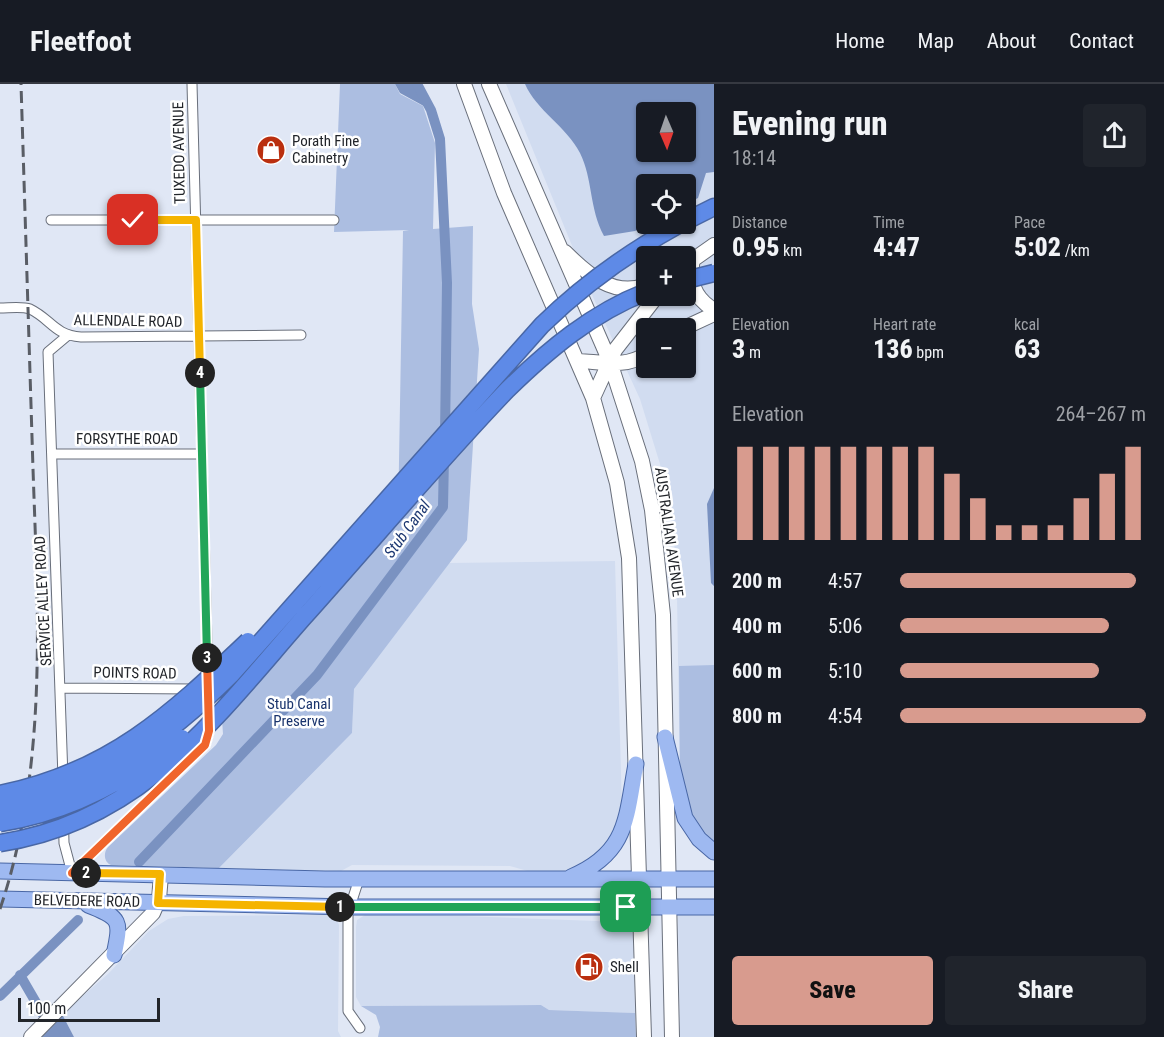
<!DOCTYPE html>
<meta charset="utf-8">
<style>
:root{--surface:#171b24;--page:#20242c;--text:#f1f3f6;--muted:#9ea1a6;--line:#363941;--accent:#d89b8e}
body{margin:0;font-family:"Roboto Condensed",sans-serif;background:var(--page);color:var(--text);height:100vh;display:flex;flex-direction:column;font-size:22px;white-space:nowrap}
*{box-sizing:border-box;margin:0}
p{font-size:20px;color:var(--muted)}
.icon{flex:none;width:33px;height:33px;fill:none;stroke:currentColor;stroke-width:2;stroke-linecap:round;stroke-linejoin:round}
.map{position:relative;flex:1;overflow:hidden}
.drawer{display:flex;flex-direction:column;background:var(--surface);width:450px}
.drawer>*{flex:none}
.needle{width:39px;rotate:178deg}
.controls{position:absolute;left:636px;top:18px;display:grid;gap:12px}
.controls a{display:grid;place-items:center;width:60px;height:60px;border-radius:6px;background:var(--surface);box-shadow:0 2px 4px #0004;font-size:30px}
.scale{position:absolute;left:18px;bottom:15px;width:142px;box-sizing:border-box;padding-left:6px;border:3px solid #22252a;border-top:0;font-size:16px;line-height:21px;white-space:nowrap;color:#22252a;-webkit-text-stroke:4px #fff;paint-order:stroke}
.pin{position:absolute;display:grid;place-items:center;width:51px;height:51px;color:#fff;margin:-26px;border-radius:12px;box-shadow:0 3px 9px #0006}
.km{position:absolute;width:30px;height:30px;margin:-15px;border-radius:50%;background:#222;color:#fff;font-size:16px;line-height:30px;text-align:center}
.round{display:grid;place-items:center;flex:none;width:63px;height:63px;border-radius:6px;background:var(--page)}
.head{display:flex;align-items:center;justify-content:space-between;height:102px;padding:0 18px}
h1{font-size:33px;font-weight:800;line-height:45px}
.stats{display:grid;grid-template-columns:repeat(3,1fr);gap:9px;height:102px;padding:6px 18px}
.stats div{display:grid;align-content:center}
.stats b{font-size:26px;font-weight:800}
.stats small{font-size:16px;font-weight:400}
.stats p{font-size:16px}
.chart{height:168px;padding:12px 18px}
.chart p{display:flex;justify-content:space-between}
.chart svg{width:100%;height:108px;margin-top:6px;stroke:var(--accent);stroke-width:6}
.primary-button{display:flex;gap:12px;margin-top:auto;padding:12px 18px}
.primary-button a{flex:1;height:69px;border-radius:6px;background:var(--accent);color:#111;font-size:24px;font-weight:800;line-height:69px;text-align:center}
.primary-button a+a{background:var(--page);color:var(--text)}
ul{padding:0 18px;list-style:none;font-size:20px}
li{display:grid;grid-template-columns:96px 72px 1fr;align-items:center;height:45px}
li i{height:15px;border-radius:8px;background:var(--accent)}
header{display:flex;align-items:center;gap:36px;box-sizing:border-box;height:84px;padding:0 30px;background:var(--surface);border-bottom:2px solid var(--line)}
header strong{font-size:28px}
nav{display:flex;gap:33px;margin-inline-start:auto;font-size:21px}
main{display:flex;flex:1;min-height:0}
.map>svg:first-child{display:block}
.built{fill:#d1dcf0;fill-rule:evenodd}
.green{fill:#acbee1}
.water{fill:#7a92c1;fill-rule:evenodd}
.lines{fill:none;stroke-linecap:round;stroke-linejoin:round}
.canal{stroke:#7a92c1;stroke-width:10}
.street-casing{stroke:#696f7b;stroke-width:11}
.secondary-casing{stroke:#696f7b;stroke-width:16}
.primary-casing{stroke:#4967a5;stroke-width:17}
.highway-casing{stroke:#4967a5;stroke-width:19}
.street{stroke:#fff;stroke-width:9}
.secondary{stroke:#fff;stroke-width:14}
.primary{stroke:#9eb9f1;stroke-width:15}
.highway{stroke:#5e8ae7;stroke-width:16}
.rail{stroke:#595d65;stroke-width:3;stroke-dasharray:12 6;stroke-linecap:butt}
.highway-bridge-casing{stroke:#4967a5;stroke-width:19;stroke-linecap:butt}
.highway-bridge{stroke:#5e8ae7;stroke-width:16}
.split-1-casing{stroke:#fff;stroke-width:12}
.split-2-casing{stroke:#fff;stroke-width:12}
.split-3-casing{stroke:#fff;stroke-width:12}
.split-4-casing{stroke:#fff;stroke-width:12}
.split-5-casing{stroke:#fff;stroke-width:12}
.split-1{stroke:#22a559;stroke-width:8}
.split-2{stroke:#f5b400;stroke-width:8}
.split-3{stroke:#f0652b;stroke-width:8}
.split-4{stroke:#22a559;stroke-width:8}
.split-5{stroke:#f5b400;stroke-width:8}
.labels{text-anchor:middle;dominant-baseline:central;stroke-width:5;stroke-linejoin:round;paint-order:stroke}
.poi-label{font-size:15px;fill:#22252a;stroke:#fff;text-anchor:start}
.street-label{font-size:15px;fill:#22252a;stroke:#fff}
.park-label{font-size:15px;fill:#1a346d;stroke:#fff}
.water-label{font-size:16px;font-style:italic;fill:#1d3872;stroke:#fff}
</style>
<header>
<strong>Fleetfoot</strong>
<nav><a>Home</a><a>Map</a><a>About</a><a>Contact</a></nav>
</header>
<main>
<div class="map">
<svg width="714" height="953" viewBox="0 0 714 953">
<rect width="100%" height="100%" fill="#e0e7f5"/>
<path class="built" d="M506,0H714V763L680,699L677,512L679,511L673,448L660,380L640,315L593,213ZM646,28H686V68H646ZM646,100H686V140H646ZM646,172H686V212H646ZM646,244H686V284H646Z
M615,477L622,724L621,730L604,769L567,787L558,788H531L510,782L352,781L341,787L219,784L352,649L354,605L449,479Z
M678,830H714V953H680Z
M330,831L336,833L339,841L338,947L341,953H74L62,930L108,890L149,847L168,835L184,832Z
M365,831L462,832L623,838L630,844L633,852L635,929L549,926L541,921L361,922L356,913V843L357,836Z"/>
<path class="green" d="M340,0H395L400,10L423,22L435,59L433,145L473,142L472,220L479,265L467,456L354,605L352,649L219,784L111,781C104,778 103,769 108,763L216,661L223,650L222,635L398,436L403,147L409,146L334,148Z
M714,581V763L692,738L680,699L679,582Z
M541,921L549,926L635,929L636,953H378L380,943L376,931L361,922Z"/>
<path class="water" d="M395,0H421L431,26L400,9Z
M525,0H714V88L706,89L698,114L686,120V100H646L648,140L635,147L604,152C589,124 593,95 580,69C567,43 536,26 525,0ZM686,28V68H646V28Z
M714,404V502L711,499L707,420Z
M62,930L74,953H41Z"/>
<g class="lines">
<path class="canal" d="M417,0L431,26L440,55L447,199L445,352
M139,778L317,591L443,423L444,373
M20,891L56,953
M0,912L78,836"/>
<g class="street-casing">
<path id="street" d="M192,0L208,595
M51,136H334
M0,224C9,224 22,222 30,225C51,235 54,251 81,253L301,251
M52,370H202
M62,604L194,605
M63,694L48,268L67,252
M63,719L64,759L72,789L205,661L209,647L208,612
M359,795L348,829V927L360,944"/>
</g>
<g class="secondary-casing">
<path id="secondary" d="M464,0L504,109L593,314L617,399L629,474L644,953
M489,0L610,278L642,377L652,426L663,531L672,953
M565,168C587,190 614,214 646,201
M693,174C689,197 693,213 714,226
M687,180L714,161
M684,244L714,230
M579,277C602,278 627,284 646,270
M593,314L615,266L657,212
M31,953L153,829L159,815L161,791"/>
</g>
<g class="primary-casing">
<path id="primary" d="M665,653L685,734L699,755L714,768
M0,787L325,795H714
M571,793C628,769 626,734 636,680
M0,815L350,823H714
M88,821C122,834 121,837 114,871"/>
</g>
<g class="highway-casing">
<path id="highway" d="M686,137L714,123"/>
</g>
<use href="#street" class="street"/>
<use href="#secondary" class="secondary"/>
<use href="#primary" class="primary"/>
<use href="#highway" class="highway"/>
<path class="rail" d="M0,825C48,683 38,532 33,385C29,257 25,128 21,0"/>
<g class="highway-bridge-casing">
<path id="highway-bridge" d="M686,196L714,189
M0,710C109,688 170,631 248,557
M0,725C94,708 166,655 232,590L542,241C584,200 629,168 680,140
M0,739C67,729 129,696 182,654
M0,759C142,738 216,633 304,533C372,457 437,379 507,306C548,266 592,229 646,208"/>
</g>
<use href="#highway-bridge" class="highway-bridge"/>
</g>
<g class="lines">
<g class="split-1-casing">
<path id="split-1" d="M340,823H626"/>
</g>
<g class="split-2-casing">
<path id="split-2" d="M86,789L160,790L158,819L340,823"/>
</g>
<g class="split-3-casing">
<path id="split-3" d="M86,789H72L205,661L209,647L207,574"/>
</g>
<g class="split-4-casing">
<path id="split-4" d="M200,289L207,574"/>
</g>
<g class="split-5-casing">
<path id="split-5" d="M133,136H196L200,289"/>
</g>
<use href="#split-1" class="split-1"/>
<use href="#split-2" class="split-2"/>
<use href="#split-3" class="split-3"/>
<use href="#split-4" class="split-4"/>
<use href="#split-5" class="split-5"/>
</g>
<defs>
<g id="shop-disc" transform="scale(1.5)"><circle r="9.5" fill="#ba2f0f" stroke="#fff"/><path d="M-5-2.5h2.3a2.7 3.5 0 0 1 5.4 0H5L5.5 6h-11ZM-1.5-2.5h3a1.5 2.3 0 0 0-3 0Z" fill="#fff"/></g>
<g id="fuel-disc" transform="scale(1.5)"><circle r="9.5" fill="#ba2f0f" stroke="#fff"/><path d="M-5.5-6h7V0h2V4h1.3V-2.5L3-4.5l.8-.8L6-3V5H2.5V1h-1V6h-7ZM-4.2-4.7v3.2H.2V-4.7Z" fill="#fff"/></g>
</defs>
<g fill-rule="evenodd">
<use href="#shop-disc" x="271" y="66"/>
<use href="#fuel-disc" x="589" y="883"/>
</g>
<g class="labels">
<g class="poi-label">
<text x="292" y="57">Porath Fine<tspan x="292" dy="17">Cabinetry</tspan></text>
<text x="610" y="883">Shell</text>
</g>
<g class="street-label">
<text transform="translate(179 69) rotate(-91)">TUXEDO AVENUE</text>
<text transform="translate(128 237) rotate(1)">ALLENDALE ROAD</text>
<text x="127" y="355">FORSYTHE ROAD</text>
<text transform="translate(669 448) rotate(82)">AUSTRALIAN AVENUE</text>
<text transform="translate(43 517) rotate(-93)">SERVICE ALLEY ROAD</text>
<text transform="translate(135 589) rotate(1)">POINTS ROAD</text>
<text transform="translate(87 817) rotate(1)">BELVEDERE ROAD</text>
</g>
<g class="park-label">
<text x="299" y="620">Stub Canal<tspan x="299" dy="17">Preserve</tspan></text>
</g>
<g class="water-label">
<text transform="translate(407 445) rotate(-54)">Stub Canal</text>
</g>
</g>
</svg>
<div class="controls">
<a><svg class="needle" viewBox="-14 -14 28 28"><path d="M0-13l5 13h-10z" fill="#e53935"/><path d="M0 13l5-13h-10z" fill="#9ea1a6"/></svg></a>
<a><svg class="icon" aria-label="locate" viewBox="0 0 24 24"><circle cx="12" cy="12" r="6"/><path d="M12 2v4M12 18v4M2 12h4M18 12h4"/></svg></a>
<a>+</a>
<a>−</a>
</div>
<div class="scale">100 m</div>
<div class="pin" style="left:626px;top:823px;background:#1e9e55"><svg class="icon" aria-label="arrive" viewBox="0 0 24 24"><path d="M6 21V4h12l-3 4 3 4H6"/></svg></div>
<div class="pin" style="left:133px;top:136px;background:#d93025"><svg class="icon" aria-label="check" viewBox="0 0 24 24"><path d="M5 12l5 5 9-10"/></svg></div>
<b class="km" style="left:340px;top:823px">1</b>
<b class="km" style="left:86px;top:789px">2</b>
<b class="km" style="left:207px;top:574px">3</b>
<b class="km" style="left:200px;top:289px">4</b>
</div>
<section class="drawer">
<div class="head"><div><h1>Evening run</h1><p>18:14</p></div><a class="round"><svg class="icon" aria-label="share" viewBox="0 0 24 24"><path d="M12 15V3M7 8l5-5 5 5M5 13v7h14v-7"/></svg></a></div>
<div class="stats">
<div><p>Distance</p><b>0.95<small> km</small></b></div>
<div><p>Time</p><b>4:47</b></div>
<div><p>Pace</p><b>5:02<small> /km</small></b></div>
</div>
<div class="stats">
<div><p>Elevation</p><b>3<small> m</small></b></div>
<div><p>Heart rate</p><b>136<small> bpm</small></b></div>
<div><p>kcal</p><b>63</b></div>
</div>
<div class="chart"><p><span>Elevation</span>264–267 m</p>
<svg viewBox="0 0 160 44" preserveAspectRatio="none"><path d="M5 44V6M15 44V6M25 44V6M35 44V6M45 44V6M55 44V6M65 44V6M75 44V6M85 44V17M95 44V27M105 44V38M115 44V38M125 44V38M135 44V27M145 44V17M155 44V6"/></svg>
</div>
<ul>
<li><b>200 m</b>4:57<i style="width:96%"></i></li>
<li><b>400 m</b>5:06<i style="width:85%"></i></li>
<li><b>600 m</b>5:10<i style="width:81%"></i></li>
<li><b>800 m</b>4:54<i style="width:100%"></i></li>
</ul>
<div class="primary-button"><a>Save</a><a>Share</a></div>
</section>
</main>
